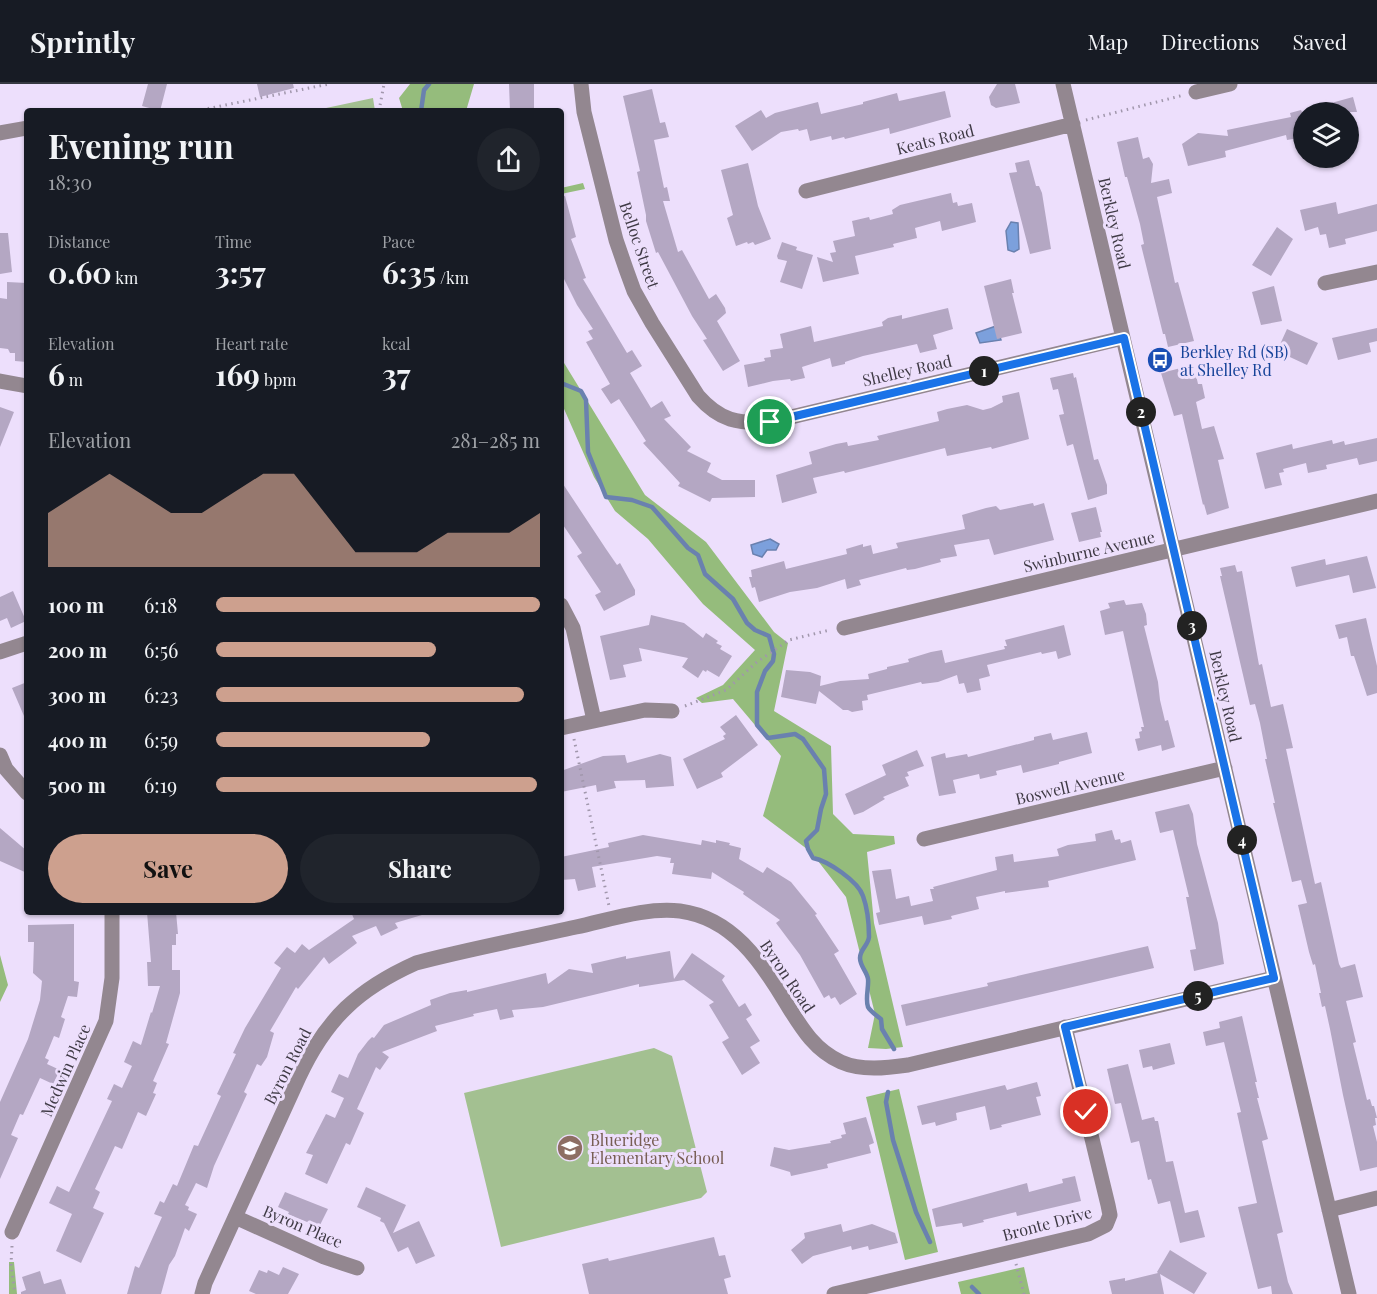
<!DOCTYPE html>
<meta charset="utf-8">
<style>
:root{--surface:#171b24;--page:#20242c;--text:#f1f3f6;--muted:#9ea1a6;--line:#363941;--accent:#cda08e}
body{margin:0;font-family:"Playfair Display",serif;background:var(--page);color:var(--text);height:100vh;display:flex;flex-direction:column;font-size:22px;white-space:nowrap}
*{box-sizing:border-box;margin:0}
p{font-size:20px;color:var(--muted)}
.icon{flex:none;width:33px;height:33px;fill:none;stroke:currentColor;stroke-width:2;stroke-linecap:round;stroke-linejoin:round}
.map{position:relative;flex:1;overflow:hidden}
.sheet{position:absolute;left:24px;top:24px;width:540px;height:807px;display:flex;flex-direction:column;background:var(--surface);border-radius:6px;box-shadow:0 2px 4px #0004}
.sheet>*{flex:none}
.fabs{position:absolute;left:1293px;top:18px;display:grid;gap:12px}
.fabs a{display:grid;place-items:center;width:66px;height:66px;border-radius:50%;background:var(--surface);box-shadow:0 2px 4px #0004;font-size:30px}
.pin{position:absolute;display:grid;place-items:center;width:51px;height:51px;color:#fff;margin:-26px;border:3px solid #fff;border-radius:50%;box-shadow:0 2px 6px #0007}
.km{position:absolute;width:30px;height:30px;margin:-15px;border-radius:50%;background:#222;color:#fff;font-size:16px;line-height:30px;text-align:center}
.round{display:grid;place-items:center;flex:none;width:63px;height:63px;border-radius:32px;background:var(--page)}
.head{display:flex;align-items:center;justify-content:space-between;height:102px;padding:0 24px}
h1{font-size:33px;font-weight:700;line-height:45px}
.figures{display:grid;grid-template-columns:repeat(3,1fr);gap:9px;height:102px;padding:6px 24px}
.figures div{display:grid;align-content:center}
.figures b{font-size:30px;font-weight:700}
.figures small{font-size:16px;font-weight:400}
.figures p{font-size:16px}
.chart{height:168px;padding:12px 24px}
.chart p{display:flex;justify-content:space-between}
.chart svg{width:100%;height:108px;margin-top:6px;fill:var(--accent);opacity:.7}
.primary-button{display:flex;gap:12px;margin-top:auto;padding:12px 24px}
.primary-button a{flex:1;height:69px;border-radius:36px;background:var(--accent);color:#111;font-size:24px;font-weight:700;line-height:69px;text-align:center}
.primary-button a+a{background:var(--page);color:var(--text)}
ul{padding:0 24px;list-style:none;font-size:20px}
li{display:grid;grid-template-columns:96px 72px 1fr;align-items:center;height:45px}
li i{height:15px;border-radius:8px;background:var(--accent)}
header{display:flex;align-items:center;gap:36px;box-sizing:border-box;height:84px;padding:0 30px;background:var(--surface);border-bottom:2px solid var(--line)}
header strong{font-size:28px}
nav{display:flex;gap:33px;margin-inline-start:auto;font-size:21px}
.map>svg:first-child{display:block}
.green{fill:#a3c091}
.forest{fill:#95bc7c}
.water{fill:#7ca0dc;stroke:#6a81af;stroke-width:1.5}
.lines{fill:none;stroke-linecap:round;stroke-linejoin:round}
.stream{stroke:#6a81af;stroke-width:4.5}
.building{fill:#b4a7c3}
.path{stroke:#a197ac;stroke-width:3;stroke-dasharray:1.5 4.5;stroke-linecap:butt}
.minor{stroke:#938790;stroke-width:15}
.route-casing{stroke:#fff;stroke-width:12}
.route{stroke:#1a73e8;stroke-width:8}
.labels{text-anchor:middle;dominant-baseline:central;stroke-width:6;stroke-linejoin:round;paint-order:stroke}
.street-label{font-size:16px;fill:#3f3a45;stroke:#eddffc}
.transit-label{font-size:16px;fill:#164399;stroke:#eddffc;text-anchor:start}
.education-label{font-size:16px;fill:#785e54;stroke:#eddffc;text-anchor:start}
</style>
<header>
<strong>Sprintly</strong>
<nav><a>Map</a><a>Directions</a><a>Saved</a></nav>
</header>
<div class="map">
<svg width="1377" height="1210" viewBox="0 0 1377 1210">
<rect width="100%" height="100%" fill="#eddffc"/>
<path class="green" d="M373,14L375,27H312Z
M654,964L672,972L707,1108L701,1114L501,1163L464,1009Z"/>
<path class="forest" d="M410,0H474L466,27H403L399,14Z
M583,99L585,105L561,110V104Z
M561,274L645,411L706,458L774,548L788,559L774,627L831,662L833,730L853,750L894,752L895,760L867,768L874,839L903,963L886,965L868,964L875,930L846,813L811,768L763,732L781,672L733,615L702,619L696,614L723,601L755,566L703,520L648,455L615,427L594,393L561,318Z
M0,871L8,901L0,918Z
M899,1005L938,1168L905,1176L866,1013Z
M9,1178H14L17,1210H9Z
M1024,1183L1030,1210H961L958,1198Z"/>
<path class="water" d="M1011,138L1018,139L1019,165L1014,168L1008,166L1006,147Z
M996,242L1001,256L980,259L976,249Z
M770,455L779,460L776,466H767L762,473L753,470L751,461Z"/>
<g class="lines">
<path class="stream" d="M421,27L424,6L429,0
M561,299L581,307L586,316L588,368L606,413L632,416L652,423L688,464L698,471L705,490L733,515L747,539L755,546L769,552L774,570L773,577L765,587L757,608V641L768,654L795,650L803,655L824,685L826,710L821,725L817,746L806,757L808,765L813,774C828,777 858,797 863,812C867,823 869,841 869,853C868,862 860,865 860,874C860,882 867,888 868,895C869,903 865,915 868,923C870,927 877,932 881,935L882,945L894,965
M888,1008L886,1018L893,1056L916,1128L930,1158
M972,1203L979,1210"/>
</g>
<path class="building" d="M148,0H167L160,27L142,22Z
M257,0H293L294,4L260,13Z
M509,0H534V27H510Z
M997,0H1015L1020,19L996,24L991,21L989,13Z
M652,5L660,39L665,38L669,53L654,56L664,104L667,103L670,117H663L678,168L682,166L709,215L716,210L725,224L726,229L717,237L740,277L723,287L703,256L707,255L692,232L658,168L656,169L646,137V131L637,88L640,87L623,12Z
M945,7L951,33L890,50L889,44L845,55L844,53L832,56L831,52L810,57L807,45L799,47L798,45L781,48L752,67L735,42L761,26L766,34L775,29L818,18L821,30L863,20V18L897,9L899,17Z
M1353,13L1357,28H1314L1313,24Z
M1301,26L1304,32V53L1287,56L1286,51L1225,67L1226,73L1188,82L1182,60L1198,49L1228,52L1227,46L1291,33L1290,29Z
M1138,53L1143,75L1149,73L1153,80L1151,99L1169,95L1172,109L1157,113L1175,199L1178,198L1194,257L1168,263L1165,250H1163L1141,161L1144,160L1140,140L1127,93H1125L1117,58Z
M1029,76L1036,102H1039L1042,109L1051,165L1030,170L1009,89L1017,88L1015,79Z
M748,79L758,122L771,155L755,161L753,158L748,160L747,158L736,162L727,134L733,131L721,86Z
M951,109L953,119L957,118L958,122L972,119L976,138L942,147L940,137L915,144L917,154L893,160L894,163L855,172L859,190L823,198L817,173L833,178L830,169L836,168L833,157L855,152L852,137L869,133L870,136L893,130L892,126L900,121Z
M565,112L576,153L571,155L586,194L583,195L627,269L632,266L642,282L630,289L651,324L662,317L671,332L664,335L691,363L687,367L711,379L707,388L722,396H755V413L712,414L710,418L678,402L680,399L643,359L646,357L619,315L611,320L601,305L610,300L586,258L593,255L588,247L593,245L577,221L561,189V113Z
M1336,118L1338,130L1377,120V147L1345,155L1346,160L1329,164L1326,150L1320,151L1318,143L1305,147L1300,126Z
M1277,143L1293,155L1271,192L1252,181Z
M0,149H8L12,188L0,190Z
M782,158L797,163L796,166L813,171L802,205L780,198L787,177L778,175L777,172Z
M1011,195L1014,209H1012L1022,249L997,255L984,202Z
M7,198L27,199V278L15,277V269H10L8,265L0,264V214L7,215Z
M1274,202L1282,237L1261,241L1252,208Z
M948,224L953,245L933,251L937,265L920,269L917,260L863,272L845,278V280L832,283L830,274L802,283L805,294L791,297L790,295L773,297L748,303L744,281L765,277L764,274L771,273L770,266L783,264L780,250L811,242L814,258L883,242L882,238L888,234L902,231V235Z
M1377,244V257L1369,259L1371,268L1338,276L1332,254Z
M1287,245L1318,259L1307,281L1277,267Z
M1189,282L1191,293L1196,291L1198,300H1202L1205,314L1196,318L1202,345L1214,342L1224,375L1218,376L1229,424L1207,431L1204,420L1203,421L1182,330L1174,332L1161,289Z
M1073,289L1074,294L1076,293L1094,376L1098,375L1107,401V410L1088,416L1073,360L1067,362L1059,331L1064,330L1058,305L1053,306L1050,294Z
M1019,308L1029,355L992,365L991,363L947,372L945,364L845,389L844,387L813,394L817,409L782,419L776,391L812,380L809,368L836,360L847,358L848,362L879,356L877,352L939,337L937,328L947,325L967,321L983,326L991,324L1003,318L1002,312Z
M0,323L14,328L0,363Z
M1377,354V377L1359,381L1357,374L1326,381L1327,385L1308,389L1306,379L1283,385L1284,388L1279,389L1282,401L1265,405L1256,369L1292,360L1293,365L1332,356L1333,360L1344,357L1345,361Z
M561,397L606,465L617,481L620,479L635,506V511L604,527L595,511L601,508L577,472L582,469L561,438Z
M1033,419L1034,422L1044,419L1054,456L994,471L989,455L954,461L957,472L940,475L941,478L915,485L907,486L906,484L859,496L861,501L847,505L845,495L817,504L790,508L759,518L755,503L752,504L749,493H752L751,486L784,477L786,485L847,470L846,465L863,460V463L871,461L873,470L898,464L896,459L965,445L962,431L986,424L996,422L1000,426Z
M1096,423L1102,448H1100L1101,453L1079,458L1071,429Z
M1367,472L1376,504L1353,509L1349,491L1296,503L1291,483L1325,475L1326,481Z
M1235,481L1237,488L1242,487L1259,581L1262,580L1271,623L1283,620L1293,664L1286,665L1315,800L1321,798L1339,880L1341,884L1355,880L1363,913L1346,917L1356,958L1353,959L1367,1016L1370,1015L1372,1022H1374L1377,1034H1375L1376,1041L1373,1042L1377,1058V1083L1360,1087L1343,1011L1330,945L1325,922L1322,923L1319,909H1321L1315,880L1313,881L1309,868L1298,821L1307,819L1301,796L1292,798L1273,719H1275L1265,675H1267L1260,639L1255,620L1250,621L1220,492H1222L1220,484Z
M13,507L26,537L11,544L7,534L0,537V513Z
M1124,516L1126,521L1142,519L1146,530L1147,541L1144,542L1158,598L1160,616L1165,637L1168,636L1175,663L1162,667L1161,661L1138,667L1135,655L1140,654L1139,648L1142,647L1141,643H1144L1123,547L1105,551L1100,527L1110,524L1108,519Z
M651,531L684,539L703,554L706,549L718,557L716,559L722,562L720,565L732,572L719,593L707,586L706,588L703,586L698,594L682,583L688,574L639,564L642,577L623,581L626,593L610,596L600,552L649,541Z
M1366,534L1377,582V609L1367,612L1354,572H1351L1347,553L1339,555L1335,541Z
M1064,541L1071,571L1058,575L1056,567L1042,570L1041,568L987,581L990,592L979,595L981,606L967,609L964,599L959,600L957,591L938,598L922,600L921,598L867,611L868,616L862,617L863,626L852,628L848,626H843L819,607L816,620L781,613L786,586L810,588L821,592L820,602L840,597L869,595L868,590L887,585V583L909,578L908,575L931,568L942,566L945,579L1005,565L1004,562H1007L1005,556Z
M27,598V639L12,604Z
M736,631L758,661L721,689L723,693L697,705L683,675L725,655L723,652L726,650L720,643Z
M1087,648L1092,669L1059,678V680L1023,689L1021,681L996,687L997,691L980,695L979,690L953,696L956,709L939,712L931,673L945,669L946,674L967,670L968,673L1034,656V653L1051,649L1053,656Z
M917,666L924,682L907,688L909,692L905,693L909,702L883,713L885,715L863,728L854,731L845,710L886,691L882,681Z
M660,670L671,673L674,702L646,704L645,696L614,697L616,704L597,708L596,701L561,708V687L603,672L625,671L627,679Z
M1189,720L1193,730L1197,760L1218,839L1224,880L1194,887L1190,866L1196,865L1186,813H1189L1173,746L1160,749L1155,728Z
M0,744L27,767V789L0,777Z
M1112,746L1115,756L1120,755L1121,759L1131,756L1136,776L1048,797L1049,803L1005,809V807L976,813L979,825L951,832L952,835L924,841L922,832L879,841L876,829L880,828L872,787L891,785L896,815L909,812L911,822L933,817L930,805H934L933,803L997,786L995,773L1013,770L1014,778L1059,772L1057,765L1068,761L1096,757L1095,750Z
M643,751L701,761L702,756L716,759V756L730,759L729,761L741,764L739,775L763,789L767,783L791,798L817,830L815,831L839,867L834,870L857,910L840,921L835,913L831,915L829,911L824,914L800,871L776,839L780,836L743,810L744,808L712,788L711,795L672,790L674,779H670L671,774L657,772L592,783L596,803L578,807L575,795L561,796V773L609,763L608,759Z
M147,828H176L178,850H176V861H172V886H180V909L166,959L169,960L153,997L157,999L153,1009L156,1010L146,1032L138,1028L122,1065L115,1062L95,1105L100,1108L93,1124L104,1129L81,1179L56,1167L72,1130L49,1119L57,1102L69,1108L112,1017L107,1015L114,1000L122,1004L132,982L124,978L133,957L141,961L151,928L152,929L160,902H148L147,878H151Z
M351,828H422V831L395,839L398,844L381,852L376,842L352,852L357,859L329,880L324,873L298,905L296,903L270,947L274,949L267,973L261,982L257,980L244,1008L247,1010L214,1082L207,1104L196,1099L185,1121L189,1123L188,1126L197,1130L189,1147L185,1144L175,1172L169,1181L161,1210H127L135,1182L139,1184L162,1133L154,1130L160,1117L164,1119L173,1100L177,1102L194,1061L198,1062L221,1012L217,1010L236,970L233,969L245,944L281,884L274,879L287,863L295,869L302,860L309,866L354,835Z
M74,840V897L79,898L77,913L68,912L61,933L65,935L59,954L54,952L45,974L49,976L47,980L60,986L53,1000L40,994L23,1031L20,1030L11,1051L18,1054L0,1095V1018L28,955L40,916L42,897L33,889L34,858H28V841Z
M1148,862L1154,884L906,942L901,921L988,902L987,899Z
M670,867L674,895L692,869L725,892L722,896L739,923L745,919L752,931L746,935L760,957L750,963L760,979L742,991L722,958L729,954L709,921L714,918L684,896L639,903V900L543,923L512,926L514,933L500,936L497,925L473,930L474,932L435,942L437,947L382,968L389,973L380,986L376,983L357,1025L364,1029L350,1061L346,1059L327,1100L305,1090L313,1071L306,1069L326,1030L335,1034L344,1014L331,1008L339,990L348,994L358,970L368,957L372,953L374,954L384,941L431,921L430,916L450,909L467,906V908L546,889L548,900L569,885L593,889L591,880L626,872V875Z
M1242,932L1257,998H1255L1259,1014H1257L1268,1055L1262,1057L1283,1148L1277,1150L1288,1198L1293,1210H1272L1271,1202L1258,1205L1238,1123L1257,1119L1237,1029L1241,1028L1224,958L1206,962L1203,948L1220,944L1219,938Z
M1170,959L1175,980L1153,986L1152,982L1143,984L1139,966Z
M1128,980L1142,1036L1154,1033L1155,1037H1158L1166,1078L1173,1077L1185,1129L1198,1126L1205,1153L1180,1159L1170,1117L1158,1120L1151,1095L1148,1096L1139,1057L1131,1059L1121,1019L1115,1020L1107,985Z
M1037,998L1041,1012L1036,1013L1041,1031L1001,1041L1002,1043L990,1046L985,1022L956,1029L957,1036L936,1042L935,1038L922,1041L917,1022L1005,1001L1007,1006Z
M866,1033L874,1059L869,1061L871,1069L827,1080L828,1084L791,1092L790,1088L770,1082L774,1063L789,1066L831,1059L830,1057L842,1054L841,1051L846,1050L843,1039Z
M1075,1092L1081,1117L1017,1132L1016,1128L983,1136L984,1138L963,1143L962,1139L936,1143L932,1125L1027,1099L1029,1108L1063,1099L1062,1095Z
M366,1103L406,1121L393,1149L419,1137L435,1172L416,1180L408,1163L398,1168L384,1139L380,1137L381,1134L357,1123Z
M285,1108L328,1125L319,1143L288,1130L289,1128L278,1123Z
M841,1140L843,1148L872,1140L895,1149L898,1159L869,1166L868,1162L852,1166L851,1162L813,1172L802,1180L791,1166L805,1154L804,1149Z
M714,1153L719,1172L725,1171L731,1193L724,1195L728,1210H589L582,1180L608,1174L609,1177Z
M1170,1166L1207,1189L1194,1210L1160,1190L1164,1210H1112L1109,1197L1125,1194V1197L1158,1189L1157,1188Z
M283,1183L299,1190L288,1210H256L249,1207L259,1186L267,1189L268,1186L279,1191Z
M40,1187L44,1200L61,1195L66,1210H21V1208L26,1206L22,1193Z"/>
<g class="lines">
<path class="path" d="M196,27L329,0
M379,27L384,0
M1086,36L1184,11
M685,622L726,606L757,578L789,556L830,546
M574,655L609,822
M12,1162L11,1180L15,1210
M1016,1180L1024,1210"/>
<path class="minor" d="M581,0L584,28L616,156L626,185L634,207L652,239L698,312C720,337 738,340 770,338L1123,254
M1063,0L1349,1210
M1196,8L1230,0
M0,49L27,44
M806,107L1073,40
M1325,199L1377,188
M0,297L27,302
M561,521L573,544L594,636
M844,544L1377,417
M0,568L27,559
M561,644L645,626L672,627
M0,671L6,685L27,709
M924,755L1225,684
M1329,1126L1377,1114
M235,1133L324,1173L357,1184
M12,1148L106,937L112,894V828
M202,1210L205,1199L299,993C326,935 358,905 416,879C469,865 523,855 576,843C609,836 646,823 680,827C732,834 761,877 786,919C801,943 814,966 841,978C861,987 887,984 908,981L1274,894
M834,1210L1088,1150L1106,1141L1110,1131L1108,1121L1065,943"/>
</g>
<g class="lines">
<g class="route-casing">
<path id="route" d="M770,338L1124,254L1274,894L1065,943L1086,1028"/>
</g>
<use href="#route" class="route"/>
</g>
<defs>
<g id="bus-disc" transform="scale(1.35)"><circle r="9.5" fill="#1a4fb4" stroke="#eddffc"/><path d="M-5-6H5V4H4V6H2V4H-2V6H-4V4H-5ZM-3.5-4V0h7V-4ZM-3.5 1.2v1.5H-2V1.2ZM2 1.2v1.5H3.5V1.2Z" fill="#fff"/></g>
<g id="school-disc" transform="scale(1.35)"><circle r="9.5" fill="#8d6e63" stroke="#eddffc"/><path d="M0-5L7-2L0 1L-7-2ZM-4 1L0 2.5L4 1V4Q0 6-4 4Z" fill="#fff"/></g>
</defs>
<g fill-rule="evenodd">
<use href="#bus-disc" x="1160" y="276"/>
<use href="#school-disc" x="570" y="1064"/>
</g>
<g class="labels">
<g class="street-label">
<text transform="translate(935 55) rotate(-14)">Keats Road</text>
<text transform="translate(1115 139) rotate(77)">Berkley Road</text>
<text transform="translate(640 161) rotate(71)">Belloc Street</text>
<text transform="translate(907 286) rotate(-13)">Shelley Road</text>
<text transform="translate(1089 467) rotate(-13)">Swinburne Avenue</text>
<text transform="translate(1226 612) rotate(77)">Berkley Road</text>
<text transform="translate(1070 702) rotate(-13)">Boswell Avenue</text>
<text transform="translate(788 892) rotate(56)">Byron Road</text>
<text transform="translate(287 982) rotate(-63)">Byron Road</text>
<text transform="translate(65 986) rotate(-66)">Medwin Place</text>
<text transform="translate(1047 1139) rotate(-15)">Bronte Drive</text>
<text transform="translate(303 1142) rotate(23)">Byron Place</text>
</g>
<g class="transit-label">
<text x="1180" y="267">Berkley Rd (SB)<tspan x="1180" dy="18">at Shelley Rd</tspan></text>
</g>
<g class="education-label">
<text x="590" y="1055">Blueridge<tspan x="590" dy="18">Elementary School</tspan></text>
</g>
</g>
</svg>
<div class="fabs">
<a><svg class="icon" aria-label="layers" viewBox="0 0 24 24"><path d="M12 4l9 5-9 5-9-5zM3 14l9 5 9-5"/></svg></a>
</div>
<div class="pin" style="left:770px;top:338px;background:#1e9e55"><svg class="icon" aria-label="arrive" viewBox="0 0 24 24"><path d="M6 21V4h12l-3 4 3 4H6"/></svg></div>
<div class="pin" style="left:1086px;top:1028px;background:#d93025"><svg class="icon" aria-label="check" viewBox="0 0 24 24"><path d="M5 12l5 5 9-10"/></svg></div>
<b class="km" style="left:984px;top:287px">1</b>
<b class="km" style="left:1141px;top:328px">2</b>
<b class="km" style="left:1192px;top:542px">3</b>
<b class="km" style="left:1242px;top:756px">4</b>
<b class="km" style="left:1198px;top:912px">5</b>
<section class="sheet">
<div class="head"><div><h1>Evening run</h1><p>18:30</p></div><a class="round"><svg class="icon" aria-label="share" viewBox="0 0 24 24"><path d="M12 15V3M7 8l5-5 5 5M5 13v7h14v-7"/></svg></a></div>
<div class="figures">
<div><p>Distance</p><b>0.60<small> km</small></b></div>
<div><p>Time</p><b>3:57</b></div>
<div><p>Pace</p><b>6:35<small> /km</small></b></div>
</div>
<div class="figures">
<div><p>Elevation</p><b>6<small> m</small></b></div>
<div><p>Heart rate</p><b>169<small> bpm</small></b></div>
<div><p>kcal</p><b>37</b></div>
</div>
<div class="chart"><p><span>Elevation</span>281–285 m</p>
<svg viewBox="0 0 160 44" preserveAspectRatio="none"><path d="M0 44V22L10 14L20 6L30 14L40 22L50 22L60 14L70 6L80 6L90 22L100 38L110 38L120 38L130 30L140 30L150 30L160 22V44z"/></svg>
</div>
<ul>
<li><b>100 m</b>6:18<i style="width:100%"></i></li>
<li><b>200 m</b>6:56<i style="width:68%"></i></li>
<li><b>300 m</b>6:23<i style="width:95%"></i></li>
<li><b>400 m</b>6:59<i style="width:66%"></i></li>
<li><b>500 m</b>6:19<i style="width:99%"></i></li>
</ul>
<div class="primary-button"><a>Save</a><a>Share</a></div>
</section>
</div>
